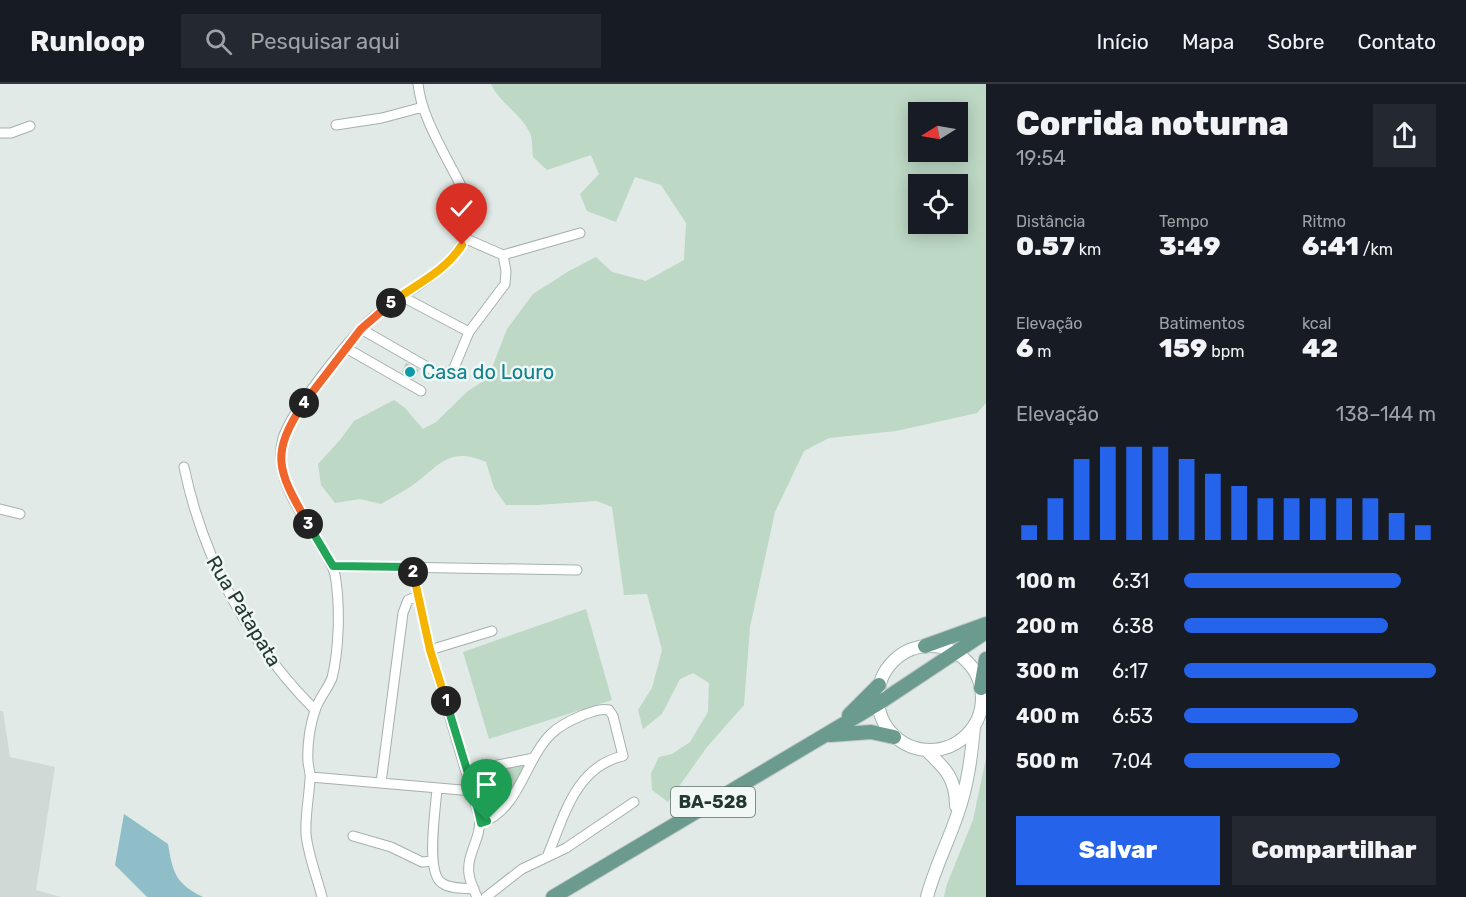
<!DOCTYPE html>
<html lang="pt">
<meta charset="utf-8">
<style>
:root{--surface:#171b24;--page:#242831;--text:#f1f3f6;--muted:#9ea1a6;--line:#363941;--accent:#2563eb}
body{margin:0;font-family:Rubik,sans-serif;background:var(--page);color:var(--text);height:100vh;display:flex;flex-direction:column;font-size:22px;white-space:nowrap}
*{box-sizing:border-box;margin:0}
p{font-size:20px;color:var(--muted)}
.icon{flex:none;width:33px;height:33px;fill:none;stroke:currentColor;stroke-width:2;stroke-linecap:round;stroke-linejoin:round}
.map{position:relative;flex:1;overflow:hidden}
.side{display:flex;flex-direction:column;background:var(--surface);width:480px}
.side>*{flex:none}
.needle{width:39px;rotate:259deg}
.controls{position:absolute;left:908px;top:18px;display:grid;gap:12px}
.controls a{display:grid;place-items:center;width:60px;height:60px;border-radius:0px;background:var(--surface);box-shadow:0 3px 15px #0003;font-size:30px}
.pin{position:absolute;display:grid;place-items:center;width:51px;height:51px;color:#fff;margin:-62px -26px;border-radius:50% 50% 50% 0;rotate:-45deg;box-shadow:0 0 6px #0007}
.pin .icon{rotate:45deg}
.km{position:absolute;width:30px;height:30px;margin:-15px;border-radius:50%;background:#222;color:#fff;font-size:16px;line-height:30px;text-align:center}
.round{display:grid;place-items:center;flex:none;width:63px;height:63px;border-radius:0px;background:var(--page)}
.summary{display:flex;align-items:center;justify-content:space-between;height:102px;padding:0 30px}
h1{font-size:33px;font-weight:800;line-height:45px}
.figures{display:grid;grid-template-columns:repeat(3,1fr);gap:9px;height:102px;padding:6px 30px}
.figures div{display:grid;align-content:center}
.figures b{font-size:26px;font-weight:800}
.figures small{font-size:16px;font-weight:400}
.figures p{font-size:16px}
.chart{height:168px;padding:12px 30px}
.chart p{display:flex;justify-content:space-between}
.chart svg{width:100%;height:108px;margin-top:6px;stroke:var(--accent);stroke-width:6}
.primary-button{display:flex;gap:12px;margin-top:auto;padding:12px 30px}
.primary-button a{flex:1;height:69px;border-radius:0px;background:var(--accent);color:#fff;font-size:24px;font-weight:800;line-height:69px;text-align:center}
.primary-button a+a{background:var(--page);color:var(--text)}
ul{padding:0 30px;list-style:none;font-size:20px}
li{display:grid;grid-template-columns:96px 72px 1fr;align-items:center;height:45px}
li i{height:15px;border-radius:8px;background:var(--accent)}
header{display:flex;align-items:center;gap:36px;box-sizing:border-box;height:84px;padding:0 30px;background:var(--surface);border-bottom:2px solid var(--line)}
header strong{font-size:28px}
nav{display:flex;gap:33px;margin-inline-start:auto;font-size:21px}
.search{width:420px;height:54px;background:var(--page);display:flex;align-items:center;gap:15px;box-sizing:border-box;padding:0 21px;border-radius:0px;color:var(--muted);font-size:22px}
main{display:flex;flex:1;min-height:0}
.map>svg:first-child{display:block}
.built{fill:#d0d9d5}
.green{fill:#bdd8c5;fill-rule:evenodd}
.water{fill:#90bec8}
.building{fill:#b7c4bf}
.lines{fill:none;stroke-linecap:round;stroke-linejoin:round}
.street-casing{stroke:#a5b1ad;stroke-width:11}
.secondary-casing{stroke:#a2b4ae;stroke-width:14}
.primary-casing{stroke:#c2c7c6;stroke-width:16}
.street{stroke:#fff;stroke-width:9}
.secondary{stroke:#fff;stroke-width:12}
.primary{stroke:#6b9a8f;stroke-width:14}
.split-1-casing{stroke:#fff;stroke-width:12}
.split-2-casing{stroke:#fff;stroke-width:12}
.split-3-casing{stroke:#fff;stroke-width:12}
.split-4-casing{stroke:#fff;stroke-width:12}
.split-5-casing{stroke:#fff;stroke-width:12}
.split-6-casing{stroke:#fff;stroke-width:12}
.split-1{stroke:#22a559;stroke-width:8}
.split-2{stroke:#f5b400;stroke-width:8}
.split-3{stroke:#22a559;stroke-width:8}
.split-4{stroke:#f0652b;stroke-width:8}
.split-5{stroke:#f0652b;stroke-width:8}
.split-6{stroke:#f5b400;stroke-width:8}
.culture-dot{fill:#0f9aa8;stroke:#f1f7f4;stroke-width:2}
.labels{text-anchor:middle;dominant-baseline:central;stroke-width:5;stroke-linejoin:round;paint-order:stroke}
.shield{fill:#f1f7f4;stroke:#62716d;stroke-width:1.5}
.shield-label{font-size:18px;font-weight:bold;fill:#243833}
.culture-label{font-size:20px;fill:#0d838f;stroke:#f1f7f4;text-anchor:start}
.street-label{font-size:20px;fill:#243833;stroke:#f1f7f4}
</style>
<header>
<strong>Runloop</strong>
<div class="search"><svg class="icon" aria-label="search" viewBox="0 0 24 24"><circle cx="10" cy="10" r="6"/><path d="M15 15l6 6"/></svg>Pesquisar aqui</div>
<nav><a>Início</a><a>Mapa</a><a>Sobre</a><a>Contato</a></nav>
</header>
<main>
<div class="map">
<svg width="986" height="813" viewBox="0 0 986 813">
<rect width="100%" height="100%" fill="#e1eae6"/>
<path class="built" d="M0,627H3L10,673L55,683L36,806L61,813H0Z"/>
<path class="green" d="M491,0H986V319L977,329L896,347L829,354L804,367L775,428L750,543L744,621L707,663L668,718L652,706L651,689L659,673L672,670L690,658L708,628L709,599L693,589L680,595L662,630L643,645L638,626L652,604L662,566L647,510L624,511L612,423L597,417L537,421H506L494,404L486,378C447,361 439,383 410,403C401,409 391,414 381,420L360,415L335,419L321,401L318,380L340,356L354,337L394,316L405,324L423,345L436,338L468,307L488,294L507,245L533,210L569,187L596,173L612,188L646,197L684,176L686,139L661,101L635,93L616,138L587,127L580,110L599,90L591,71L547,86L533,73C532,66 533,56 530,49C521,30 500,19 491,0ZM918,28H957V68H918ZM918,100H957V140H918Z
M586,525L612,616L489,655L463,568Z
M986,674V813H944L947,800L973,736Z
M531,676L513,710L482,737L469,688Z"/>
<path class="water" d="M124,730L168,760C173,789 175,799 203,813H147L115,781Z"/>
<path class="building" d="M406,279L419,286L414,295L402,288Z"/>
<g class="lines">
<g class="street-casing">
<path id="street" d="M336,41L382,34L423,23
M0,49H11L30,42
M464,154L503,171
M503,171L580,149
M401,212L469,248
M361,245L436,288L449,289L454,284L469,248L505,200L506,187L503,171
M346,264L421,307
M184,383C203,475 249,560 315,626
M0,425L20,430
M333,482L577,486
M412,483L430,566L479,732C483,753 466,769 469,790C470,798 474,806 477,813
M430,566L492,547
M467,687L534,674
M311,693L473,707
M381,699L403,529L408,516L418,512
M437,704C436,723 425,789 442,799C450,805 464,804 474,805
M481,739C520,725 524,677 551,650C560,641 571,636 583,631C592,628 599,624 609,626L613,632L623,672C575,683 564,733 547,773
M353,752L391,763L422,778L433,777
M322,813C317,793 308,771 306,750C305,732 309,713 310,695C311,689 308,683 308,677C307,662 310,641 315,627C318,615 328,605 332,594C339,566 340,525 336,497C335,484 328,475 322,464C303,431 272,394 283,354C292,326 348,256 371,235C403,206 474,180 469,128C467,111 458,96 450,81C437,56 421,28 418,0
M486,813L522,785L566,764L634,718"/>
</g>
<g class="secondary-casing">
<path id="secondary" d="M878 614a52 52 0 1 1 104 0a52 52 0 1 1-104 0Z
M927,667C946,685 956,695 956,722
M927,813C936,779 953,749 962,716C969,692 972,667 974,642"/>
</g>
<g class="primary-casing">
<path id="primary" d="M925,562L986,540
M981,604L986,575
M849,631L879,601
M830,651L871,648L894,653
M553,813L879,619L986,548"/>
</g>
<use href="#street" class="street"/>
<use href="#secondary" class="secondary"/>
<use href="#primary" class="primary"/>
</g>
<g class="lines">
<g class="split-1-casing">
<path id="split-1" d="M446,617L474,709L481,739L487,737"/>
</g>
<g class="split-2-casing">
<path id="split-2" d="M413,488L430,566L446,617"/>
</g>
<g class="split-3-casing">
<path id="split-3" d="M308,440L333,482L412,483L413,488"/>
</g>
<g class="split-4-casing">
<path id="split-4" d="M304,319C268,372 279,388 308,440"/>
</g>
<g class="split-5-casing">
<path id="split-5" d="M304,319L361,245L391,219"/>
</g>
<g class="split-6-casing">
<path id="split-6" d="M391,219C416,200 445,188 462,161"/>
</g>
<use href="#split-1" class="split-1"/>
<use href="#split-2" class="split-2"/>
<use href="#split-3" class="split-3"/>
<use href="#split-4" class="split-4"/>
<use href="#split-5" class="split-5"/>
<use href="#split-6" class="split-6"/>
</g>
<circle class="culture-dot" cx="410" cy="288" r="6"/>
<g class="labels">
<rect class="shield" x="671" y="703" width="84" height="30" rx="4.5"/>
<g class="shield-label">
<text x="713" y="718">BA-528</text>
</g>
<g class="culture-label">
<text x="422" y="288">Casa do Louro</text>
</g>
<g class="street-label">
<text transform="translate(244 527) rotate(59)">Rua Patapata</text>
</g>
</g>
</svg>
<div class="controls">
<a><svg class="needle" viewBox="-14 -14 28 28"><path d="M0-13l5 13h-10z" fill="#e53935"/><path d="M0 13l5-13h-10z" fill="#9ea1a6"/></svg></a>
<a><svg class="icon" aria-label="locate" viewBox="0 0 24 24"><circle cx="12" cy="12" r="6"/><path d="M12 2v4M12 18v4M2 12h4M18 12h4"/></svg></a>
</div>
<div class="pin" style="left:487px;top:737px;background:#1e9e55"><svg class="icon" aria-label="arrive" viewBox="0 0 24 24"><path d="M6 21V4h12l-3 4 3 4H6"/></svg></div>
<div class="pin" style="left:462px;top:161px;background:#d93025"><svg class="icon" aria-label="check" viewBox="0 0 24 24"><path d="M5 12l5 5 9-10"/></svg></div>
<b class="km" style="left:446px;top:617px">1</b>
<b class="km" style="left:413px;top:488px">2</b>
<b class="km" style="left:308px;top:440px">3</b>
<b class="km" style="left:304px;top:319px">4</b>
<b class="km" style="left:391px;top:219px">5</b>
</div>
<section class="side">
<div class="summary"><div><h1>Corrida noturna</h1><p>19:54</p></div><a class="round"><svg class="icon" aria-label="share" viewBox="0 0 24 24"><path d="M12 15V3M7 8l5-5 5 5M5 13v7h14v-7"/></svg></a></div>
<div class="figures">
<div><p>Distância</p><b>0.57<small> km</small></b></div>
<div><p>Tempo</p><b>3:49</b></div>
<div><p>Ritmo</p><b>6:41<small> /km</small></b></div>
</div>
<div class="figures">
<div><p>Elevação</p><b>6<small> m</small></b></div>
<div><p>Batimentos</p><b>159<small> bpm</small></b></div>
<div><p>kcal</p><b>42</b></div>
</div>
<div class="chart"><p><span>Elevação</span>138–144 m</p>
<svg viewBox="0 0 160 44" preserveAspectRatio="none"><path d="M5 44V38M15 44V27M25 44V11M35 44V6M45 44V6M55 44V6M65 44V11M75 44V17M85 44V22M95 44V27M105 44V27M115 44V27M125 44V27M135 44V27M145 44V33M155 44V38"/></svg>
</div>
<ul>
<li><b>100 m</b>6:31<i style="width:86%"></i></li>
<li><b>200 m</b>6:38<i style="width:81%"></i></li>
<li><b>300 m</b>6:17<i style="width:100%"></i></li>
<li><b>400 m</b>6:53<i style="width:69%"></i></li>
<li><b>500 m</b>7:04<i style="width:62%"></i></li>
</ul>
<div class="primary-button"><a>Salvar</a><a>Compartilhar</a></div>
</section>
</main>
